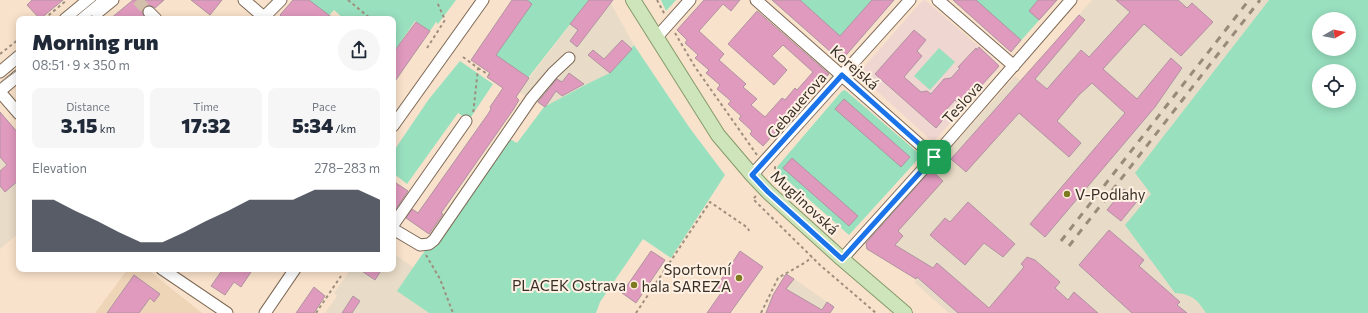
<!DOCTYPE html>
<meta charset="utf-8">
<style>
:root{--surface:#fff;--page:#f6f6f7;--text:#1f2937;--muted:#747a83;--accent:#111827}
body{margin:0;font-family:Commissioner,sans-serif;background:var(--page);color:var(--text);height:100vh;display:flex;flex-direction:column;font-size:15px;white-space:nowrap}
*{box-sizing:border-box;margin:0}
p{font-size:13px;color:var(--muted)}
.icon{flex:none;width:22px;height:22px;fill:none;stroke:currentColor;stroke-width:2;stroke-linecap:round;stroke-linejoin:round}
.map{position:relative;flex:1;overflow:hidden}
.drawer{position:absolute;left:16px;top:16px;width:380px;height:256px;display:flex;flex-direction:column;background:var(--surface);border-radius:8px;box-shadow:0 2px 10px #0003}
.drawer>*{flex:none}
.needle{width:26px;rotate:81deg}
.tools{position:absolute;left:1312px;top:12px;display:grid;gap:8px}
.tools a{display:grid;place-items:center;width:44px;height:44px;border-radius:50%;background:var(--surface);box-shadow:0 2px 10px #0003;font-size:20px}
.pin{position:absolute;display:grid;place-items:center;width:34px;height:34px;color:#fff;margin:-17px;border-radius:8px;box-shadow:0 2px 6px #0006}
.round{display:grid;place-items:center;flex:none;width:42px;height:42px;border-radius:21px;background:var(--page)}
.overview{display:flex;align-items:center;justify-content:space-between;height:68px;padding:0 16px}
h1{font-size:22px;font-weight:800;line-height:30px}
.stats{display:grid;grid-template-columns:repeat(3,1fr);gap:6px;height:68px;padding:4px 16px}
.stats div{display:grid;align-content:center;border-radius:8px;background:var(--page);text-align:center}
.stats b{font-size:20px;font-weight:800}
.stats small{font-size:11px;font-weight:400}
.stats p{font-size:11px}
.chart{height:112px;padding:8px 16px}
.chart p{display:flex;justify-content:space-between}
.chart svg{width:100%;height:72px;margin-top:4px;fill:var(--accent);opacity:.7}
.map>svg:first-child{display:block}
.built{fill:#efd5b8}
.industrial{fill:#e8dbc7}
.education{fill:#f0d6d1}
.green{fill:#99e0bf;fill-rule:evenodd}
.building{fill:#e09abe;stroke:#b093a1}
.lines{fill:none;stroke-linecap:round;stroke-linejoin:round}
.minor-tunnel{stroke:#d2beaa;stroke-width:11;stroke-dasharray:11 5.5;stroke-linecap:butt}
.minor-casing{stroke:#7d6955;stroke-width:13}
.major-casing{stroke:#859a6a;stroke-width:16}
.path{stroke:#9e8e7e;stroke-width:2;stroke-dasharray:3 3;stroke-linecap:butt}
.minor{stroke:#fff;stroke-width:11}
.major{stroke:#cee5bb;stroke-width:14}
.tram{stroke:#998a7a;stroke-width:1}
.rail{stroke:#998a7a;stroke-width:3;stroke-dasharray:7 7;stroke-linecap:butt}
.route-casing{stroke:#fff;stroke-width:8}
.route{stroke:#1a73e8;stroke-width:5}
.poi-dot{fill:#7e7a20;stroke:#fff1e3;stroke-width:1.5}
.labels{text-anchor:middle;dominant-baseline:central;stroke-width:4;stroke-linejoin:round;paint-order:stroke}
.street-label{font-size:15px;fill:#383027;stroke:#fff1e3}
.poi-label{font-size:15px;fill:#383027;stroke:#fff1e3;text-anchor:end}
</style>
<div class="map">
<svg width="1368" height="313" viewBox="0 0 1368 313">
<rect width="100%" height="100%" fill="#f9e2cb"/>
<path class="built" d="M128,269H147L202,313H95Z"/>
<path class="industrial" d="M609,0L634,45L610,74L589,83L544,107L519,92L588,1Z
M1092,0H1269L1135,173L1151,194L1188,294L1202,306L1206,313H949L915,283L916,279L867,249L866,243L1015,76L1021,81L1028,72L1035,78L1086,21L1079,15Z
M0,114L19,136V233L0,249Z
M393,253L414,268L398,291L429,313H325L337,296L334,293L351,269H393Z
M786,273L827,302L829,313H765L773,294Z"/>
<path class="education" d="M925,0L999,64V68L935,140L932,141L858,74L920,3Z"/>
<path class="green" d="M309,0H456L438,24L436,22L430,31L415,21L393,53V19H344L334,10L326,19Z
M525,0H589L528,78L496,55Z
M661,0H676L666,11Z
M772,0H894L841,61Z
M953,0H1057L1011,52Z
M1269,0H1368V313H1206C1197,299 1191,294 1175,293L1125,225L1151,194L1135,173ZM1319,19H1349V49H1319ZM1319,71H1349V101H1319Z
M634,45L689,127L725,175L671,258L643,239L600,302L596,313H429L397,291L421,256L510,139L517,143L544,107L589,83L610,73Z
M939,48L955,62L930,90L914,76Z
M460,61L493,84L469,120L458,113L407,184L393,173V152L429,99Z
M845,90L916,151L920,157L849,235L778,172L777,167L842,91Z"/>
<path class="building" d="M32,0H63L40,19L27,5Z
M133,0H164L155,8L150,5L144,7L142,11L144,17L142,19H110Z
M191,0H222L210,15Z
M293,0H309L334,19H284L280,15Z
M512,0H527L532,4L496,55L529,78L516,97L519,100L513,110L441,213L443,214L429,234L406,218L412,209L418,213L488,114L491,109L490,107L503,88L487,77L490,73L471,60Z
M589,0H613L577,47L570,41L578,30L570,24Z
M704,0H740L731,11L723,4L699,31L724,54L719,60L746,84L743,87L757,99L751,105L765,117L782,98L785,100L795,88L797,90L813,72L783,45L772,56L787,70L774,85L728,44L757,11L829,74L763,146L750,134L752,131L739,119L741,116L728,104L731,101L717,89L720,85L706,73L709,70L695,58L698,55L685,43L687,40L677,30Z
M772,0H800L840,36L872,0H894L841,61Z
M953,0H976L1021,40L1011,52Z
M1038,0H1057L1039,20L1029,11Z
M1116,0H1178L1187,8L1192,3L1213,22L1181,56L1144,24L1103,69L1137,99L1171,58L1182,68L1155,107L1045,237L1030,224L1125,113L1092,83L1079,95L1057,121L1081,143L1069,157L1019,113L966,172L951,159L1079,15L1085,20L1035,79L1047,89L1081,50L1089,57L1130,12Z
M416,22L430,31L393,84V53Z
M914,30L926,40L917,51L922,56L904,77L921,92L927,91L931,94L944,79L951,78L960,68L958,67L976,48L977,50L979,47L999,66L970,98L967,96L960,104L955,100L944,112L947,115L936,128L875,74Z
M622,40L632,49L610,73L588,55L593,50L604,59Z
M569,73L584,84L562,96L556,91L545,107L538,102L557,79L562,82Z
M844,99L910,157L901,167L835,109Z
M0,112L19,134V180L5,192L0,186V171L7,165L0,157Z
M792,158L858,216L849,226L783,168Z
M931,170L943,181L898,231L903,236L895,245L933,268L937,263L989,308L1024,267L1021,264L1027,257L1035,260L1060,282L1055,288L1068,300L1074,292L1098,313H958L917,277L916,279L867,249L866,243Z
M393,181L408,191L394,212L393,211Z
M1124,189L1138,200L1121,221L1107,210Z
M968,202L1015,244L1003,257L984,243L965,265L930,235L945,218L950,222Z
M1109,230L1144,260L1139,266L1180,302L1177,305L1187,313H1132L1079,265Z
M651,251L665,260L636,303L622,293Z
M740,251L763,267L730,313H707L721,293L715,289Z
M223,269H253L241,287L234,282L225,295L211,286Z
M359,269H382L375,280Z
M786,274L794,279L786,289L822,310L827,302L834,307L830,313H766L773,295Z
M134,275L160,294L154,302L150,298L139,313H107Z
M314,287L325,296L314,313H296Z
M353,296L360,301L352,313H342Z"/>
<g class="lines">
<path class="minor-tunnel" d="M137,0L149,12"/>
<g class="minor-casing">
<path id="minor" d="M244,0L266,19
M756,0L934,157
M938,0L1014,66
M149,12L156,19
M97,13L113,0
M264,17L281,0
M65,19L88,0
M79,19L101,0
M656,38L690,0
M0,72L19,56
M0,91L19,75
M0,92L19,114
M393,126L483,0
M752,175L910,0
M393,225L466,121
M393,229L420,245L429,244L434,240L531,99L553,73L569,58
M842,259L934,157L1071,0
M162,269L227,313
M265,313L295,269"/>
</g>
<g class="major-casing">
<path id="major" d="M633,0L718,135L752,175L768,192L842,259L905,313"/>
</g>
<path class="path" d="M348,0L371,19
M657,0L665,15
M44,19L67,0
M675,33L695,67L757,155
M427,48L445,20L437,2
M0,54L19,39
M463,57L478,68L473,115
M478,68L489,75
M772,180L775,177V166
M756,196L753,199L820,265L876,313
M426,255L440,279L453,313
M316,313L341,276
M636,313L710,202L748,228L749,231
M761,313L778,278L806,262L812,257"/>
<use href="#minor" class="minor"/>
<use href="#major" class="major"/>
<path class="tram" d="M73,19L96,0
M0,83L19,69"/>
<path class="rail" d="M1061,241L1249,0
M1069,246L1260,0"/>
</g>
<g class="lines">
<g class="route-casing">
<path id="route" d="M842,75L934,157L842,259L768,192L752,175Z"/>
</g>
<use href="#route" class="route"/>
</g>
<g class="poi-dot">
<circle cx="1067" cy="194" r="4"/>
<circle cx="739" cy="278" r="4"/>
<circle cx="634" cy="285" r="4"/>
</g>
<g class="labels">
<g class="street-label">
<text transform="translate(855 67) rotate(41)">Korejská</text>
<text transform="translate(962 102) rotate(-48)">Teslova</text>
<text transform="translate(796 105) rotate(-49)">Gebauerova</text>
<text transform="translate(805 202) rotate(43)">Muglinovská</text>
</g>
<g class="poi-label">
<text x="1075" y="194" text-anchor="start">V-Podlahy</text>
<text x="731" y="269">Sportovní<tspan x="731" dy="17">hala SAREZA</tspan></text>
<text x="626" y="285">PLACEK Ostrava</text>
</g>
</g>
</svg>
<div class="tools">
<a><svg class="needle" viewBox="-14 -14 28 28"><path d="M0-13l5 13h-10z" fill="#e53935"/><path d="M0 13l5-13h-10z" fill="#747a83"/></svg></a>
<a><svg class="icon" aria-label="locate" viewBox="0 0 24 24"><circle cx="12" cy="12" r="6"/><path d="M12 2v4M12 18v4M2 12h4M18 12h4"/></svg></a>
</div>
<div class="pin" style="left:934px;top:157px;background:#1e9e55"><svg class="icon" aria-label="arrive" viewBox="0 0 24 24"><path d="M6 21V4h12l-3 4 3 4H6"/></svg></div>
<section class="drawer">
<div class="overview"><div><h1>Morning run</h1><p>08:51 · 9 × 350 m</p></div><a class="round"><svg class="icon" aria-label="share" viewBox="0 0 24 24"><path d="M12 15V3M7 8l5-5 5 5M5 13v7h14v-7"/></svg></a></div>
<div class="stats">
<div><p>Distance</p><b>3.15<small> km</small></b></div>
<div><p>Time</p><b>17:32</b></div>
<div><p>Pace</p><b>5:34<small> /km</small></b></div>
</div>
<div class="chart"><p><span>Elevation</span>278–283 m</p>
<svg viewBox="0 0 160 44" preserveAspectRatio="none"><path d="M0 44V12L10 12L20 19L30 25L40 32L50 38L60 38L70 32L80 25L90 19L100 12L110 12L120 12L130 6L140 6L150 6L160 12V44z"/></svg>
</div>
</section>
</div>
